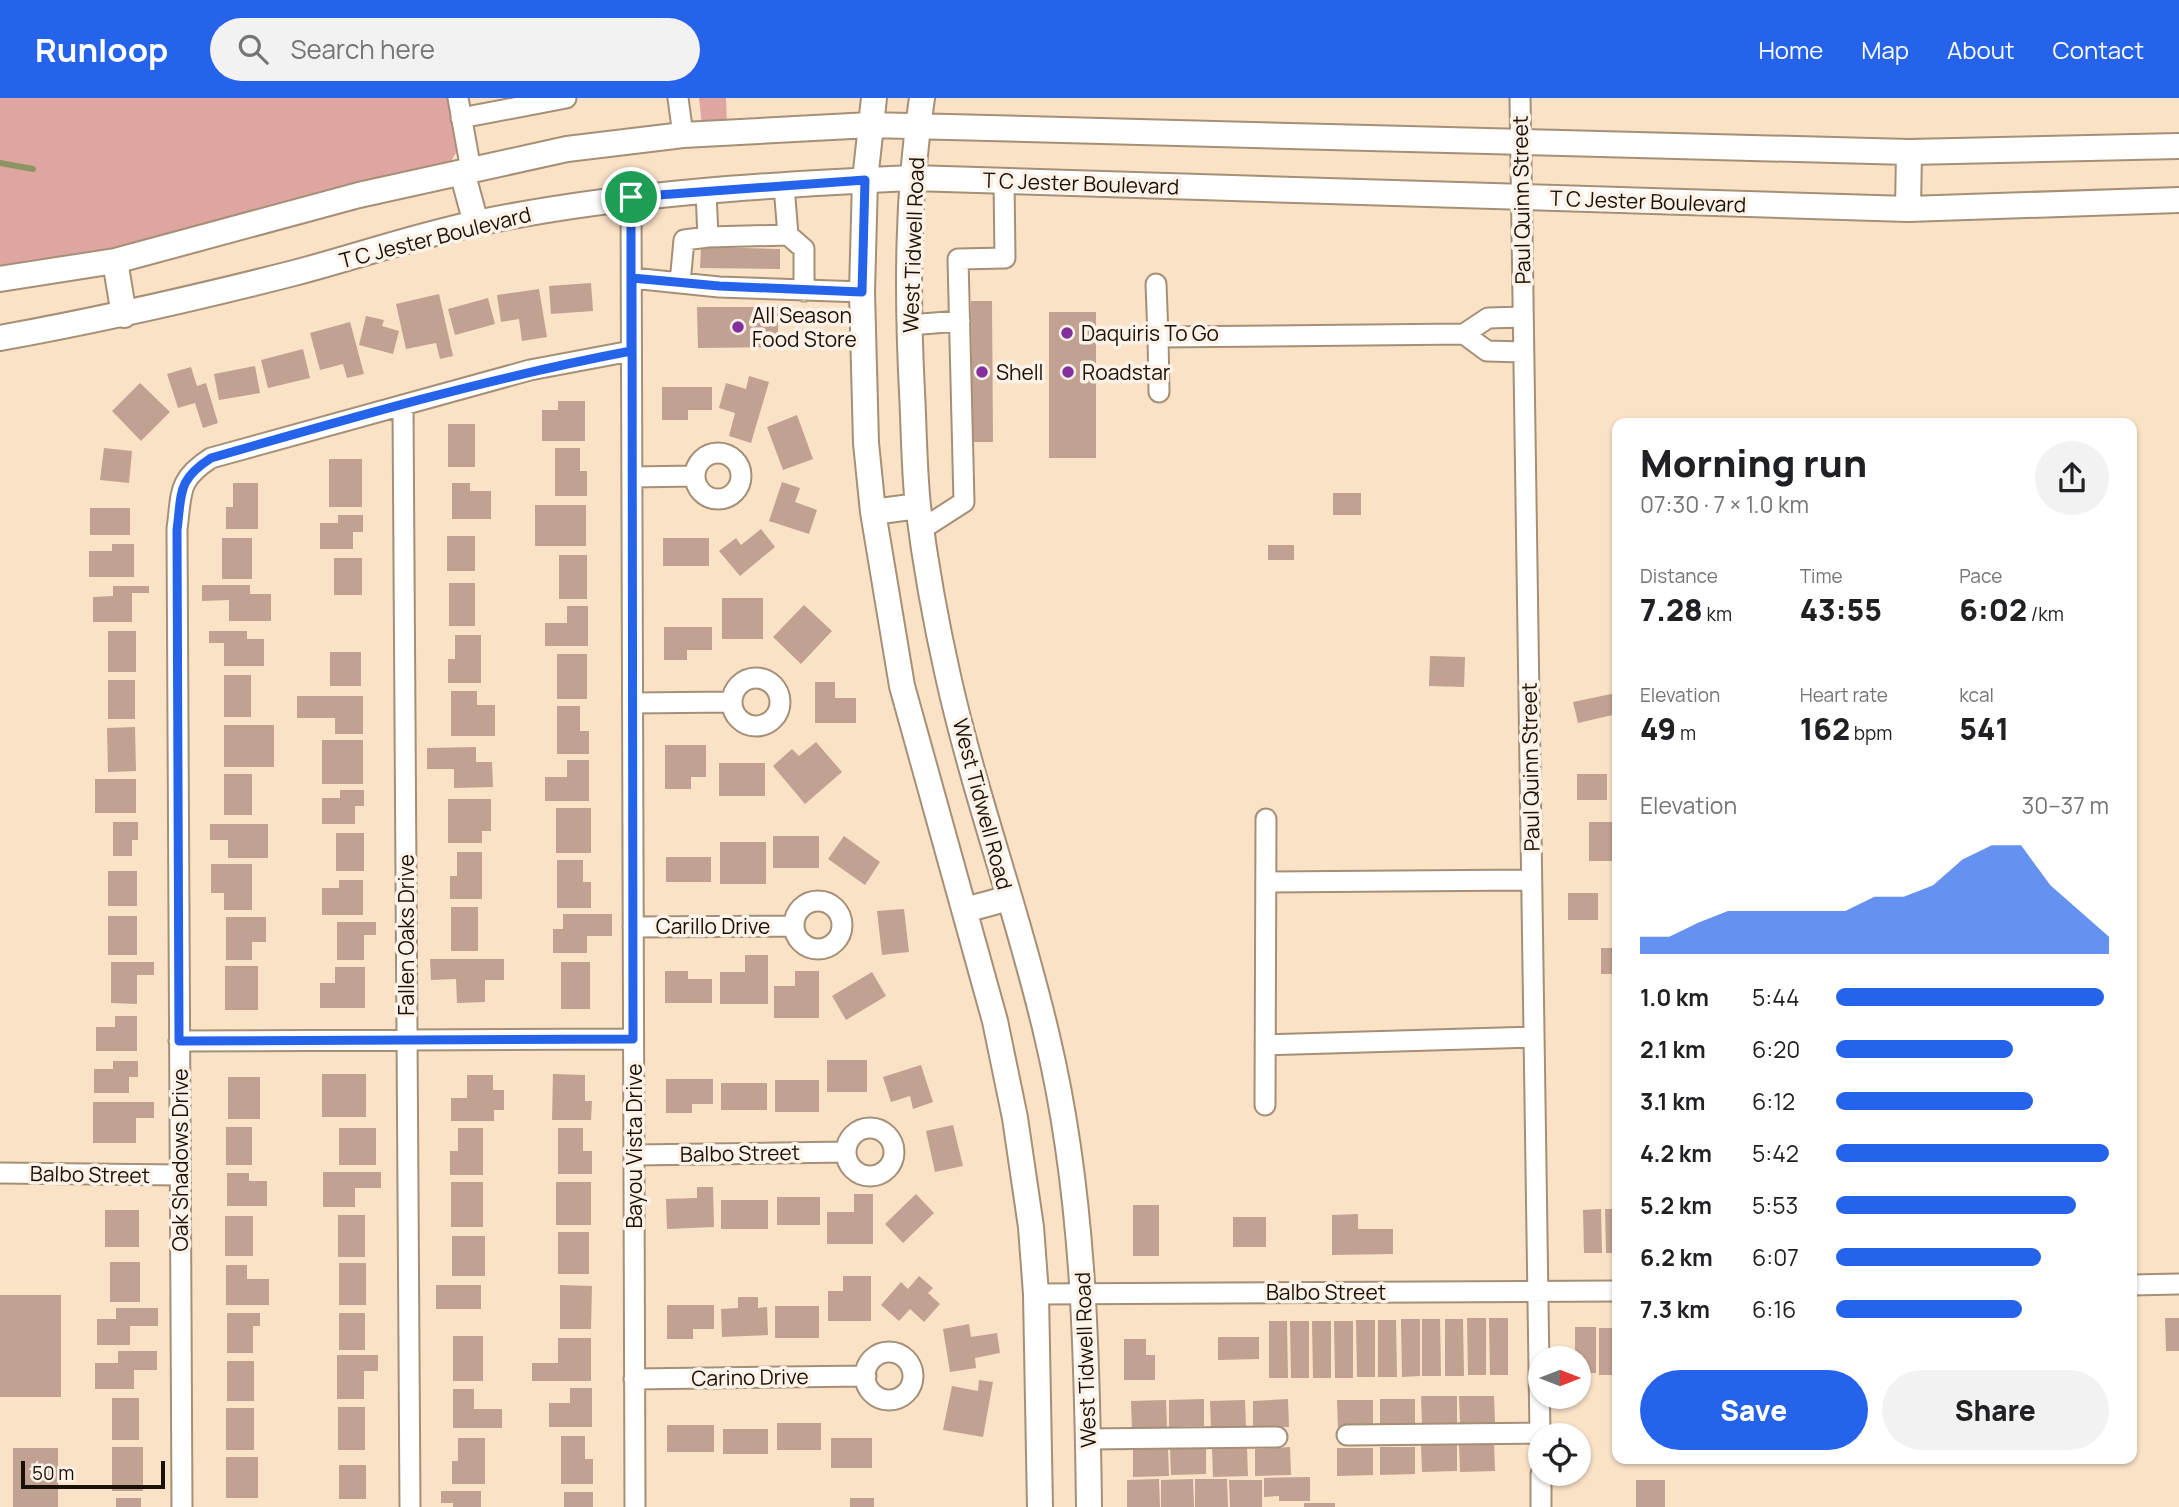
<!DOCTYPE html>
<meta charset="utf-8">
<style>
:root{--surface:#fff;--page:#f2f2f2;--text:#202124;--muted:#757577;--accent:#2563eb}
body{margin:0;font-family:Manrope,sans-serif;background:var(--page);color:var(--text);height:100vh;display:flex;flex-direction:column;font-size:26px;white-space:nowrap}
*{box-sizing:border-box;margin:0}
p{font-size:23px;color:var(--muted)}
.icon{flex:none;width:38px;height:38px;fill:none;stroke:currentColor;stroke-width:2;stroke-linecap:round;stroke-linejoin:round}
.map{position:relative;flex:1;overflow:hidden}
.panel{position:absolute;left:1612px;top:320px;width:525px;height:1046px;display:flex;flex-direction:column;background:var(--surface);border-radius:14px;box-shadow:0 2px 5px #0004}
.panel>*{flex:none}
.needle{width:46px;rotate:90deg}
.fabs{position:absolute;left:1528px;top:1248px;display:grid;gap:14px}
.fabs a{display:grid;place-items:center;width:63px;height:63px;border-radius:50%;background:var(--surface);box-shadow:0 2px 5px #0004;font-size:35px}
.scale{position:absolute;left:21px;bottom:18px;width:144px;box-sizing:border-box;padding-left:7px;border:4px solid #1a1209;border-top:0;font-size:19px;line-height:24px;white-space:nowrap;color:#1a1209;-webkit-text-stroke:5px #fcf2e7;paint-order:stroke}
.pin{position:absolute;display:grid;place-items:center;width:60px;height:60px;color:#fff;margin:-30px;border:4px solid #fff;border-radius:50%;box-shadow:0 2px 7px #0007}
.round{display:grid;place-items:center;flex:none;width:74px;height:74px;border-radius:37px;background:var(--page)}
.overview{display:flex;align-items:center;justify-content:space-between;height:119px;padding:0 28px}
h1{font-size:38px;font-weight:800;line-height:52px}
.figures{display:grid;grid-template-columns:repeat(3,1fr);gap:10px;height:119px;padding:7px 28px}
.figures div{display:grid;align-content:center}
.figures b{font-size:30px;font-weight:800}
.figures small{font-size:19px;font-weight:400}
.figures p{font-size:19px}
.chart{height:196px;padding:14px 28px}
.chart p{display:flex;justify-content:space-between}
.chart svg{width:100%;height:126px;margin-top:7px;fill:var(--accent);opacity:.7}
.action{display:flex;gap:14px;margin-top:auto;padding:14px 28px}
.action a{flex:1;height:80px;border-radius:42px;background:var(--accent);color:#fff;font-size:28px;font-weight:800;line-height:80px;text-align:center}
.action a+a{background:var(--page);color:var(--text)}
ul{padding:0 28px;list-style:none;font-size:23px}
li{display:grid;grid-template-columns:112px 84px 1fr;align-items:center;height:52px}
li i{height:18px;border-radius:9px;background:var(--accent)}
header{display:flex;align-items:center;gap:42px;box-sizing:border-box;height:98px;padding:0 35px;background:var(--accent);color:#fff}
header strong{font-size:33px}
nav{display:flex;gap:38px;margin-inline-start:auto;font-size:24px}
.search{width:490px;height:63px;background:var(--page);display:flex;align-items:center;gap:18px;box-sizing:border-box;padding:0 24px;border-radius:38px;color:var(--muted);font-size:26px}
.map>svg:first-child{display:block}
.green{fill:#dfa6a1}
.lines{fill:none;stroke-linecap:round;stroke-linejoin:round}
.stream{stroke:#8d9662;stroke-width:6}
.building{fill:#c1a191}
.minor-casing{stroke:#a58f76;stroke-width:23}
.major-casing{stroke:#a58f76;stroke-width:28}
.minor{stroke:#fff;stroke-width:19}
.major{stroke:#fff;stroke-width:24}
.route-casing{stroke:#fff;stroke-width:14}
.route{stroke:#2563eb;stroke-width:9}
.poi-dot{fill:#842f9e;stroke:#fcf2e7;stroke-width:2.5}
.labels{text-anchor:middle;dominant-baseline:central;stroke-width:7;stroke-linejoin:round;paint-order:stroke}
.street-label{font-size:21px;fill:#1a1209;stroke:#fcf2e7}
.poi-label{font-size:21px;fill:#1a1209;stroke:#fcf2e7;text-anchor:start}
</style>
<header>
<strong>Runloop</strong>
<div class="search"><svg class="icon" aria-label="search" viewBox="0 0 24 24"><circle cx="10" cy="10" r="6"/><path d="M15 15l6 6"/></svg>Search here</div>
<nav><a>Home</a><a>Map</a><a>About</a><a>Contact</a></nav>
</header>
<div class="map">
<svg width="2179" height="1409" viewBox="0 0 2179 1409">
<rect width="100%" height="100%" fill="#fae2c7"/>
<path class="green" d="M0,0H447L457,53L450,65L198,136L0,173Z
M699,0H726L727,26L702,28Z"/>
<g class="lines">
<path class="stream" d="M0,65L33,71"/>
</g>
<path class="building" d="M701,149L780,151V171L700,170Z
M591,185L593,213L551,216L549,188Z
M539,191L547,239L522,243L519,221L501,224L497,197Z
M439,196L453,258L440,261L436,245L406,251L396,206Z
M488,200L495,226L455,237L448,211Z
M971,203H992L993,344H972Z
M697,209H778V249L698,250Z
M1049,214H1096V360H1049Z
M366,218L384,222L382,228L399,233L393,256L359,247Z
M350,224L364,276L347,280L343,266L320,272L310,235Z
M303,251L310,280L268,290L261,262Z
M255,268L260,295L219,302L214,276Z
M191,269L197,288L206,285L218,325L203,330L195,305L178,310L167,276Z
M749,278L769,284L751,345L729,338L735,315L719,310L726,285L746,291Z
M140,285L170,314L141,343L112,313Z
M662,289H712V312H688V322H662Z
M558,303H585V343H542V312H558Z
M797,317L813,361L783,372L767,329Z
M448,326H475V369H448Z
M104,350L132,353L129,385L100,382Z
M555,350H580V373H587V398H555Z
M329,361H362V409H329Z
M782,384L800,390L795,404L817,412L809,436L769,423Z
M233,385H258V431H226V409H233Z
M452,385H470V393H491V421H452Z
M1333,395H1361V417H1333Z
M535,407H586V448H535Z
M90,410H130V437H90Z
M338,417H363V434H353V451H320V425H338Z
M761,431L775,449L740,478L719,453L736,440L741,447Z
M447,438H475V473H447Z
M222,440H252V481H222Z
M663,440H709V468H663Z
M112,446H134V479H89V453H112Z
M1268,447H1294V462H1268Z
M559,457H587V501H559Z
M334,460H362V497H334Z
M449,485H475V528H449Z
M202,487H250V496H271V523H229V502L202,503Z
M113,488H149V495H132V524H93V499L113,498Z
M722,500H763V541H722Z
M804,507L832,533L801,566L773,539Z
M567,508H588V548H545V525H567Z
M664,529H712V552H687V562H664Z
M108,533H136V574H108Z
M209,533H247V541H264V568H224V545H209Z
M455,537H481V585H448V561H455Z
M330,554H361V588H330Z
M557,556H587V601H557Z
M1430,558L1465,559L1464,589L1429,588Z
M224,577H251V619H224Z
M108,582H135V621H108Z
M815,584H835V600H856V625H815Z
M451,593H477V607H495V638H451Z
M1616,595L1617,616L1578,625L1573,604Z
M297,598H363V636H335V620H297Z
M557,608H580V633H589V656H557Z
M224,627H274V669H224Z
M135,629L136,673L108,674L107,630Z
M322,642H363V686H322Z
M816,644L842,674L805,706L773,668L792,651L799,658Z
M665,647H706V679H691V691H665Z
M476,649V664H492L493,689L454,690V671H427V650Z
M567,662H589V703H545V679H567Z
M719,665H765V698H719Z
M224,676H252V717H224Z
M1577,676H1607V702H1577Z
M95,681H136V715H95Z
M340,692H364V708H355V726H322V700H340Z
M448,701H491V733H482V745H448Z
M556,710H591V755H556Z
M113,724H138V742H132V758H113Z
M1589,724H1614V763H1589Z
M210,726H268V760H228V742H210Z
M336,735H364V773H336Z
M773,738H819V770H773Z
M844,738L880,764L865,787L828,761Z
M720,744H766V786H720Z
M457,754H482V801H450V778H457Z
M666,759H711V784H666Z
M557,762H583V784H591V810H557Z
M211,766H252V812H224V795H211Z
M108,773H137V808H108Z
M339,782H363V817H322V790H339Z
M1568,795H1598V822H1568Z
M451,809H478V853H451Z
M904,811L909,854L882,857L877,813Z
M563,816H612V838H587V855H553V831H563Z
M108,818H137V857H108Z
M226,819H266V844H252V862H226Z
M337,824H376V837H364V862H337Z
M1601,850H1617V876H1601Z
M745,857H768V906H720V874H745Z
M430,861H504V882H485V904L457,905L456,881L431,882Z
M111,864H154V877H137V906L111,905Z
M561,864H590V911H561Z
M225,868H258V912H225Z
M335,869H365V910H320V885H335Z
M665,873H688V881H712V905H665Z
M795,873H819V920H774V888H795Z
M872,874L886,898L846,922L832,898Z
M115,918H137V953H96V929H115Z
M827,962H867V994H827Z
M113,963H138V979H129V995H94V971H113Z
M921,967L933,1004L913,1011L910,998L891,1004L883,979Z
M322,976H366V1019H322Z
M553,976L585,977V1003H592L591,1022H552Z
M467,977H493V992H504V1012H494V1023H451V1000H467Z
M228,979H260V1021H228Z
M666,981H713V1006H692V1015H666Z
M775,982H819V1014H775Z
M721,985H767V1012H721Z
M93,1004H154V1020H136V1045H93Z
M953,1027L963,1068L935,1074L926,1033Z
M226,1029H252V1067H226Z
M339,1030H376V1067H339Z
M458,1030H483V1077H450V1053H458Z
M558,1030H583V1053H592V1076H558Z
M323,1074H381V1090H355V1109H323Z
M227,1075H249V1083H267V1108H227Z
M451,1084H483V1129H451Z
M556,1084H591V1127H556Z
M697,1089H713L714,1129L667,1131L666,1101L697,1100Z
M854,1096H873V1146H827V1114H854Z
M916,1096L934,1115L903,1145L885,1126Z
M777,1099H820V1127H777Z
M721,1102H768V1131H721Z
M1133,1107H1159V1158H1133Z
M1601,1111L1602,1155H1584L1583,1112Z
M1605,1111H1617V1155H1606Z
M105,1112H139V1149H105Z
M1358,1116V1131H1393V1156L1332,1157V1117Z
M338,1117H365V1159H338Z
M225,1118H253V1158H225Z
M1233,1119H1266V1149H1233Z
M558,1134H589V1176H558Z
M452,1138H485V1178H452Z
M110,1164H140V1204H110Z
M339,1165H366V1207H339Z
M226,1167H247V1181H269V1207H226Z
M843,1178H871V1223H828V1193H843Z
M919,1178L933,1190L928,1195L940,1206L924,1224L910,1211L899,1223L881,1207L901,1184L908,1191Z
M436,1187H481V1211H436Z
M560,1187L592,1188L591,1231H560Z
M0,1197H61V1299H0Z
M738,1199H758V1210L767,1209L768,1237L722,1239L721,1211L738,1210Z
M667,1207H714V1231H693V1241H667Z
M775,1208H819V1240H775Z
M116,1210H158V1228H130V1247H97V1221H116Z
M227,1215H260V1228H253V1255H227Z
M339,1215H365V1252H339Z
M1467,1220H1486V1277H1468Z
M1489,1220H1508V1277H1490Z
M2165,1220H2179V1253H2166Z
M1401,1221H1420V1278L1402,1279Z
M1422,1221H1440L1441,1278H1422Z
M1445,1221H1463L1464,1278H1445Z
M1356,1222H1375V1279H1357Z
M1378,1222H1396L1397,1279H1378Z
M1269,1223H1287L1288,1280H1269Z
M1290,1223H1309V1280H1291Z
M1312,1223H1331V1280H1313Z
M1334,1223H1353V1280H1335Z
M969,1226L971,1239L997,1235L1000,1255L975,1260L976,1270L950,1274L943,1231Z
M1575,1229H1596V1275H1578V1260H1575Z
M1599,1230H1617V1277H1599Z
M453,1238H483V1283H453Z
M1218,1239H1259V1261L1218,1262Z
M558,1240H591V1283H532V1265H558Z
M1124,1241H1146V1257H1155V1282H1124Z
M118,1253H157V1272H134V1291H95V1265H118Z
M337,1257H378V1273H364V1301H337Z
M227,1263H254V1303H227Z
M979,1282L993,1284L983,1339L943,1332L952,1288L978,1293Z
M570,1290H592V1329H549V1305H570Z
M453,1291H474V1311H502V1330H453Z
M1421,1298H1457V1325L1422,1326Z
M1459,1298H1494L1495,1325L1460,1326Z
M112,1300H139V1342H112Z
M1204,1301V1328L1169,1329V1302Z
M1288,1301L1289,1329L1253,1330V1303Z
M1380,1301H1415V1328L1380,1329Z
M1166,1302L1167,1330L1132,1331L1131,1303Z
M1245,1302L1246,1330L1211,1331L1210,1303Z
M1337,1302H1373V1329L1338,1330Z
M338,1309H365V1352H338Z
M226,1310H254V1352H226Z
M777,1325H821V1352H777Z
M667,1327H714V1354H667Z
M723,1331H768V1356H723Z
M561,1338H585V1361H593V1386H561Z
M458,1340H485V1386H452V1363H458Z
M831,1340H872V1370H831Z
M1421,1346H1457V1373L1422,1374Z
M1459,1346H1494L1495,1373L1460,1374Z
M112,1349H143V1393H112Z
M1206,1349V1376L1171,1377L1170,1350Z
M1290,1349L1291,1377L1255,1378V1351Z
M1380,1349H1415V1376L1380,1377Z
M13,1350H58V1409H13Z
M1168,1350L1169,1378L1133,1379V1351Z
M1247,1350L1248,1378L1213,1379L1212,1351Z
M1337,1350H1373V1377L1337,1378Z
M226,1359H258V1400H226Z
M339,1367H366V1401H339Z
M1310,1379V1403H1279V1398L1264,1399V1380Z
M1159,1381L1160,1409H1127V1382Z
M1193,1381L1194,1409H1161V1382Z
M1195,1381H1227L1228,1409H1195Z
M1229,1382H1262V1409H1230Z
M1636,1382H1665V1409H1636Z
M441,1393H481V1409H453V1405H441Z
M564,1394H593V1409H564Z
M116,1400H141V1409H116Z
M850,1400H874V1409H850Z
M1304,1405H1335V1409H1304Z"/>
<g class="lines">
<g class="minor-casing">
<path id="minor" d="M458,0L471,72
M678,0L683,37
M1520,0L1540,1337
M461,20L566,0
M784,88L788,137L804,151V193
M631,99L635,1409
M708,139L788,137
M632,180L719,189L862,194
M680,185L684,142L708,139L706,94
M1156,186L1158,239L1464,236
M1522,219L1488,220L1464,236L1487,253L1523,254
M909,227L960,223
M1158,239L1159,294
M403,307L410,1409
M695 378a23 23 0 1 1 46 0a23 23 0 1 1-46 0Z
M632,379L695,378
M922,431L964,404L958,161L1005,160L1004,83
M732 604a24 24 0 1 1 48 0a24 24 0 1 1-48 0Z
M633,605L731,604
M1266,784L1531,782
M794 827a24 24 0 1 1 48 0a24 24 0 1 1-48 0Z
M633,829L793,828
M179,943L633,941
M1265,947L1534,939
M1265,1007L1266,721
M846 1054a24 24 0 1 1 48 0a24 24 0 1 1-48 0Z
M634,1057L846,1054
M0,1075L180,1077
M2132,1187L2179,1186
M1036,1196L1617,1193
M865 1278a24 24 0 1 1 48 0a24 24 0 1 1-48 0Z
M634,1281L866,1278
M1347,1337L1540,1335
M1088,1341L1277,1339
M1541,1376V1409
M182,1409L177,431C182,394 177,382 211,360L530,272L631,253"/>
</g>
<g class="major-casing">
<path id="major" d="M874,0L865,82L862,194L866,345L873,414L902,588L995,923L1015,1020L1031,1129L1036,1196L1040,1409
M922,0C907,97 907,196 912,294C914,332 914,370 918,408C925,463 936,525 948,578C975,699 1019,817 1047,938C1084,1093 1087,1251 1089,1409
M462,74L476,125
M1908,111L1909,54
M115,163L124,217
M0,181L115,163L359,97L567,51L683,37L870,27L1909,54L2179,48
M0,240C99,222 196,200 294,175C355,159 415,138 477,125C620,95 767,87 912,80L1908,111L2179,102
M873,414L918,408
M965,812L1009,800"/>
</g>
<use href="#minor" class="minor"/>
<use href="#major" class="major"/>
</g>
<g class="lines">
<g class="route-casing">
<path id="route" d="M631,99V253C489,280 350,320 211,360C177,382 182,394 177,432L179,943L633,941L632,180L719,188L862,194L865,82L631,99"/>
</g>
<use href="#route" class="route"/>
</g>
<g class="poi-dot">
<circle cx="738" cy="229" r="7"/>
<circle cx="1067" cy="235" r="7"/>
<circle cx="982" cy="274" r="7"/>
<circle cx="1068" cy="274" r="7"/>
</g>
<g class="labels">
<g class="street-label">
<text transform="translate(1081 85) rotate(2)">T C Jester Boulevard</text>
<text transform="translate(1521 102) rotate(-91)">Paul Quinn Street</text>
<text transform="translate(1648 103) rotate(2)">T C Jester Boulevard</text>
<text transform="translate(435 139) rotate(-14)">T C Jester Boulevard</text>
<text transform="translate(913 147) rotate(-88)">West Tidwell Road</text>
<text transform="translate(1530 669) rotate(-91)">Paul Quinn Street</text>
<text transform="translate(983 706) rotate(75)">West Tidwell Road</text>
<text x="713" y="828">Carillo Drive</text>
<text transform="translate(406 837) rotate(-90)">Fallen Oaks Drive</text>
<text transform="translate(634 1048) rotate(-90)">Bayou Vista Drive</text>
<text transform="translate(740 1055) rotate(-1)">Balbo Street</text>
<text transform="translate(180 1062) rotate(-90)">Oak Shadows Drive</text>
<text transform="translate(90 1076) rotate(1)">Balbo Street</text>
<text x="1326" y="1194">Balbo Street</text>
<text transform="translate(1085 1262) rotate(-92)">West Tidwell Road</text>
<text transform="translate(750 1279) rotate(-1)">Carino Drive</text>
</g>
<g class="poi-label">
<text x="752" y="217">All Season<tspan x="752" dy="24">Food Store</tspan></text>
<text x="1081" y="235">Daquiris To Go</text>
<text x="996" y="274">Shell</text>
<text x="1082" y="274">Roadstar</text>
</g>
</g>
</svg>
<div class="fabs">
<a><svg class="needle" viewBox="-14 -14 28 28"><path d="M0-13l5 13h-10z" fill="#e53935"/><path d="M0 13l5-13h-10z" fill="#757577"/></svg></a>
<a><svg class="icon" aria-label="locate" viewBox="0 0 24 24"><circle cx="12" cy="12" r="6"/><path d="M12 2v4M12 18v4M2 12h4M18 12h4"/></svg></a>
</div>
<div class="scale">50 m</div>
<div class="pin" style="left:631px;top:99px;background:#1e9e55"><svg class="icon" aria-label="arrive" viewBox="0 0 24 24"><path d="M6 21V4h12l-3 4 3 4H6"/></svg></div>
<section class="panel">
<div class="overview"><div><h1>Morning run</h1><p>07:30 · 7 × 1.0 km</p></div><a class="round"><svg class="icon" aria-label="share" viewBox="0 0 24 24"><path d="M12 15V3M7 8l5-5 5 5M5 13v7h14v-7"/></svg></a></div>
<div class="figures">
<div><p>Distance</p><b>7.28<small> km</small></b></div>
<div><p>Time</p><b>43:55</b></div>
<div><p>Pace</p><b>6:02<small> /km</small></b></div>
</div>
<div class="figures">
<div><p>Elevation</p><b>49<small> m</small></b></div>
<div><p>Heart rate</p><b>162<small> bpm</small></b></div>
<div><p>kcal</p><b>541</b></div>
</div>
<div class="chart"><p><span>Elevation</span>30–37 m</p>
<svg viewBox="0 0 160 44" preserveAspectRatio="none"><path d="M0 44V38L10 38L20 33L30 29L40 29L50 29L60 29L70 29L80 24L90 24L100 20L110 11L120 6L130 6L140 20L150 29L160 38V44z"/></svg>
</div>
<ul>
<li><b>1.0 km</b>5:44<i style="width:98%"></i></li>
<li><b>2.1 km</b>6:20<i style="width:65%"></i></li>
<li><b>3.1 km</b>6:12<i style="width:72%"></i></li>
<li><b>4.2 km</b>5:42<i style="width:100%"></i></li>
<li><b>5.2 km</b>5:53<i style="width:88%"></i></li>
<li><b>6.2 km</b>6:07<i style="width:75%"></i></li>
<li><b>7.3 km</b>6:16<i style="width:68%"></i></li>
</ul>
<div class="action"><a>Save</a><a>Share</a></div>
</section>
</div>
